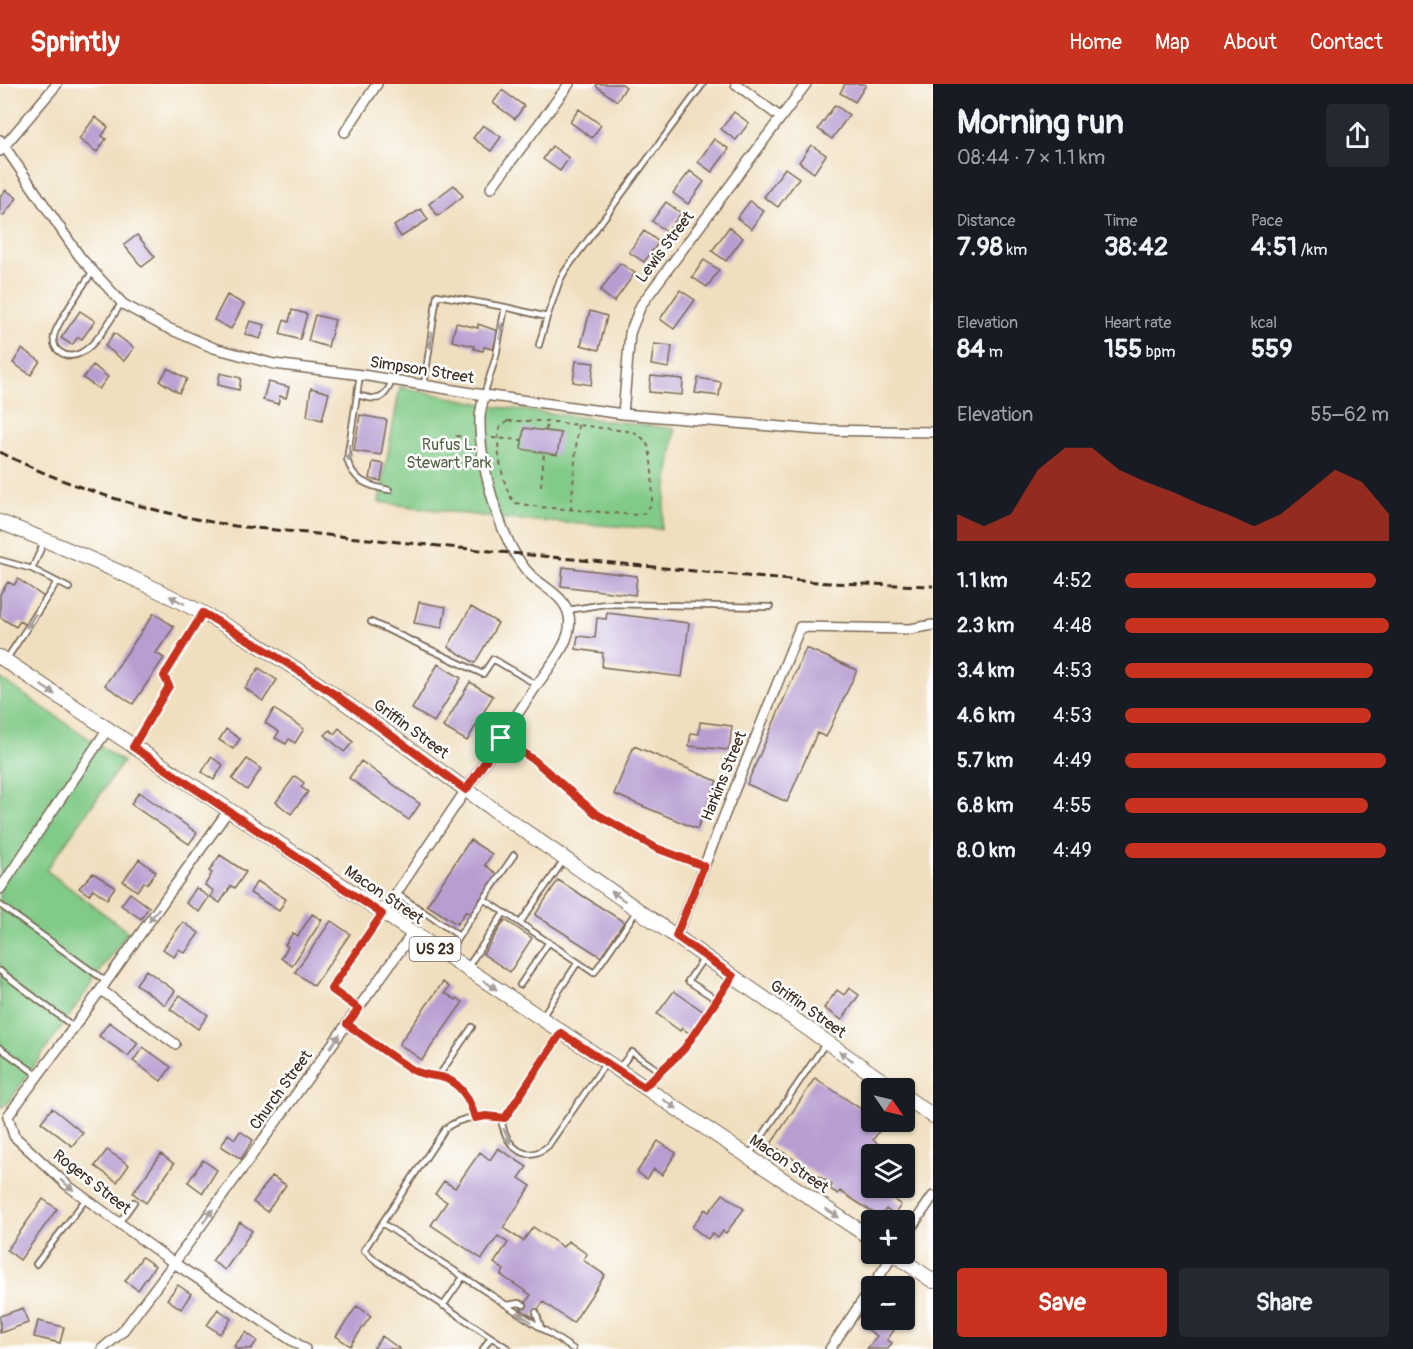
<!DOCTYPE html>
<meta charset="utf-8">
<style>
:root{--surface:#171b24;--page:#242831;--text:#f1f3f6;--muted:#9ea1a6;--accent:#c8321e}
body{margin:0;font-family:Pangolin,sans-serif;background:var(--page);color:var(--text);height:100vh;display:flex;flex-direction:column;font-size:22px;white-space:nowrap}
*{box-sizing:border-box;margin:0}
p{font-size:20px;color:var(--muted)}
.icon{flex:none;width:33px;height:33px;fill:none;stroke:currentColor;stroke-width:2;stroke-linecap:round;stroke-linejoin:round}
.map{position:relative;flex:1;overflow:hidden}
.drawer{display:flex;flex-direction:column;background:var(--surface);width:480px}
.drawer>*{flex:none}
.needle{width:39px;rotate:124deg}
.tools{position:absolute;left:861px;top:994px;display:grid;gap:12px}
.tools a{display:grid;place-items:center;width:54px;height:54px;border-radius:6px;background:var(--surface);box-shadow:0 2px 4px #0004;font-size:30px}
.pin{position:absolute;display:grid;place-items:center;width:51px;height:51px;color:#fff;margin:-26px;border-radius:12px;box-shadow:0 3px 9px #0006}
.round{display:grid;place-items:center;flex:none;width:63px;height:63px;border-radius:6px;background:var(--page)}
.summary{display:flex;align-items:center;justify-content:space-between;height:102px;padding:0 24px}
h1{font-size:33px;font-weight:700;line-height:45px}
.stats{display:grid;grid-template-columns:repeat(3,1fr);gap:9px;height:102px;padding:6px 24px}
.stats div{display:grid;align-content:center}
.stats b{font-size:26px;font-weight:700}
.stats small{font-size:16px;font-weight:400}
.stats p{font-size:16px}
.chart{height:168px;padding:12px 24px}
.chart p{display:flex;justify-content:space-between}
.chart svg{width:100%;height:108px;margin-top:6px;fill:var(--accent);opacity:.7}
.primary-button{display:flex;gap:12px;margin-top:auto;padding:12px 24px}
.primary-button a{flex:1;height:69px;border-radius:6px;background:var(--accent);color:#fff;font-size:24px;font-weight:700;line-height:69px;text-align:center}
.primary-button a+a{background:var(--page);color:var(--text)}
ul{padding:0 24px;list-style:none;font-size:20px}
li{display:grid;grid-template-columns:96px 72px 1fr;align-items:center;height:45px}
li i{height:15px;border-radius:8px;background:var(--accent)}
header{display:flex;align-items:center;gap:36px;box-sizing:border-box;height:84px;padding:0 30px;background:var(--accent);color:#fff}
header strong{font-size:28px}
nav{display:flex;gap:33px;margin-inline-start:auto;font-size:21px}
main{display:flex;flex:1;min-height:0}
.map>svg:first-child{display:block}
.green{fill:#81ca87;stroke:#5e7a52;stroke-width:1.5}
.building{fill:#b79ed1}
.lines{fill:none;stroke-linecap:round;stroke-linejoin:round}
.service-casing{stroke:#7a6956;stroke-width:8}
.minor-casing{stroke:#7a6956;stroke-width:12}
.primary-casing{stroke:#7a6956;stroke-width:16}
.path{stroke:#7a6956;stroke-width:2;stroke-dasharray:4.5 4.5;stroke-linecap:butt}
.service{stroke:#fff;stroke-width:4.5}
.minor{stroke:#fff;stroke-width:9}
.primary{stroke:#fff;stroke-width:14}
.rail{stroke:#3b2a1e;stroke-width:3;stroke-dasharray:9 4.5;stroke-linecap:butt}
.oneway{fill:#a79f9a}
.route-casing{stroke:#fff;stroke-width:12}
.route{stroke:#c8321e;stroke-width:8}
.labels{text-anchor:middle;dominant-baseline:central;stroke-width:5;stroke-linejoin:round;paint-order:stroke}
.shield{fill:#fff;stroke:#766a62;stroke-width:1.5}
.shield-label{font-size:15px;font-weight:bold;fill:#3b2a1e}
.street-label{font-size:16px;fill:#3b2a1e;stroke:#fff}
.park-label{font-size:16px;fill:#546243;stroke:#fff}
</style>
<header>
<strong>Sprintly</strong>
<nav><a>Home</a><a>Map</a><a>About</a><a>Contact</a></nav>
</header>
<main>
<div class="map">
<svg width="933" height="1265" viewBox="0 0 933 1265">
<rect width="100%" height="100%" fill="#fff"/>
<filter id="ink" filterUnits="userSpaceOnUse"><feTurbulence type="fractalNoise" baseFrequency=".0167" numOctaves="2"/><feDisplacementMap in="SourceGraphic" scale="12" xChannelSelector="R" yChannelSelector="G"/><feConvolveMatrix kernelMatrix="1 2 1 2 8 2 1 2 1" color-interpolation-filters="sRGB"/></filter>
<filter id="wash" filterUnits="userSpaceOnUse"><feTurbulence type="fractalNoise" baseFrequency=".008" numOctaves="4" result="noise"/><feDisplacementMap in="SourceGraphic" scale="24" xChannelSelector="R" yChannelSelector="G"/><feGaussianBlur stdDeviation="1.35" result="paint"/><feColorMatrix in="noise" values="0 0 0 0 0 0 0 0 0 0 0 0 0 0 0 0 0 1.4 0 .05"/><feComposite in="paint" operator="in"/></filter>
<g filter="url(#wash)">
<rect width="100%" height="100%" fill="#f0dfbf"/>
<path class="green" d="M400,303L498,323L675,345L661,445L504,435L379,418Z
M0,594L123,678L46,786L128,848L8,1019L0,1024Z"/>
<g id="blocks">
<path class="building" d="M597,0H622L626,3L617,17L596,2Z
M845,0H864L866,1L855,18L840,9Z
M502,6L524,22L515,35L493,19Z
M835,21L849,31L832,55L818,45Z
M579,25L601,41L592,54L570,38Z
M734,28L749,39L736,56L721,45Z
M95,33L108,43L102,52L106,55L97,68L79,55Z
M483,41L501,53L491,67L473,54Z
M714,55L729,65L712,88L698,78Z
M811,61L826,71L814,89L799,78Z
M552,62L569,74L560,87L543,75Z
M785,84L799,94L778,123L764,113Z
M690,87L704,98L688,120L673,109Z
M454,101L463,112L438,132L429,120Z
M6,106L17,114L3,132L0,130V113Z
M750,117L764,127L752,145L737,134Z
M666,118L681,129L667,148L652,137Z
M421,125L428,136L401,153L394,142Z
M729,143L743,154L726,177L712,167Z
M644,147L659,158L644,178L629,168Z
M137,151L155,173L142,183L124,161Z
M704,176L719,186L707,203L692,193Z
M620,179L635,189L614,218L600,207Z
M680,206L695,216L674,245L660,235Z
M227,211L244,220L231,245L214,236Z
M292,226L307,230L300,256L280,250L284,236L289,238Z
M80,227L95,237L82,255L78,253L72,261L61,254Z
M590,227L607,232L599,266L581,261Z
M315,231L335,236L328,263L308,257Z
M250,237L265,241L260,255L245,250Z
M456,239L478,244V240L498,247L493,265L484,263L483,267L474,265V262L452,257Z
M114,249L134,264L124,277L105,262Z
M654,260L672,262L669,284L651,281Z
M22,265L40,277L31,291L13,279Z
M576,277L594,279L591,301L573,298Z
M93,281L108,293L99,305L83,294Z
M168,284L187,295L179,309L160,297Z
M220,289L241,294L239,306L218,301Z
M651,292L683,295L682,311L649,308Z
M698,294L721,298L719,312L695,309Z
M268,298L289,303L286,314L280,312L278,320L263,316Z
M311,304L329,309L322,336L307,332Z
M360,331L387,336L381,371L354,367Z
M524,344L561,349L557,371L521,365Z
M373,378L384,380L381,397L370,395Z
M563,483L637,492L635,511L561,502Z
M18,495L44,513L26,541L20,537L16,543L0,533V510L8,498L14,501Z
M419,518L446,523L442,544L414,539Z
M471,523L498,539L475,579L448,563Z
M154,529L174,543L156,569L164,574L133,620L105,601Z
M607,529L689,539L682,593L602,583L603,569L576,565L578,552L595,554L597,534L606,535Z
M806,564L857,586L826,653L817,649L787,718L747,700Z
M438,580L461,594L434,638L412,625Z
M259,584L277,596L263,617L245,604Z
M470,598L493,612L467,657L443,643Z
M274,625L304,645L295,659L289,655L286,660L275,654L279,648L265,639Z
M700,638L732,642L729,666L689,662L691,649L699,650Z
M339,644L353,658L344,668L325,651L330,646L334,650Z
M226,645L240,655L233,665L219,656Z
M634,662L717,697L697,745L614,710Z
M211,673L223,681L214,696L202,688Z
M247,675L261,685L247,706L232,695Z
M361,677L420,720L409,736L349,694Z
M295,692L304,699L301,703L308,708L291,730L276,718Z
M139,708L197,749L189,760L131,720Z
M470,756L492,770L485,781L497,790L470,830L466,827L457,840L427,821Z
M220,771L246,788L235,804L231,802L220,819L211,813L214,807L205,801L212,789L209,787Z
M139,775L156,788L147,800L144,798L137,807L123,797Z
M93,789L115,803L107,815L93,805L89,811L79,804Z
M558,796L624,838L601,873L535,831Z
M257,797L286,815L279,827L250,809Z
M196,804L209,813L199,828L186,819Z
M130,809L149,823L141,835L121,821Z
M312,830L322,836L292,882L281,874L288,863L285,861L293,849L298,852Z
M505,836L532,854L510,888L483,870Z
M331,837L350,850L314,902L295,888Z
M183,838L199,849L185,869L179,865L174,873L163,865Z
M146,886L175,907L165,921L136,900Z
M443,898L449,903L445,909L456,916L457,914L463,918L422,976L399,960Z
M849,904L859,911L842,936L824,924L837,906L844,911Z
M674,907L704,928L689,949L682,944L680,947L657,930Z
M180,911L208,931L198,945L170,925Z
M109,938L138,959L128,972L99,952Z
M143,963L171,983L161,997L133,977Z
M815,994L864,1027L867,1023L872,1026V1038L884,1040L873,1056L895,1071H872V1104H900L893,1115L901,1121L894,1131L886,1125L880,1133L840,1107L838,1110L830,1105L832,1101L771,1060Z
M52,1024L83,1049L72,1062L41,1038Z
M240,1047L253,1056L241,1075L221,1062L228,1050L235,1055Z
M658,1057L676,1069L662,1091L654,1085L647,1095L637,1088Z
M498,1064L527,1083L519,1094L531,1102L503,1144L523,1157L533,1143L563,1163L568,1157L587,1170L583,1176L605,1191L573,1239L543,1218L533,1233L521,1225L531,1211L501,1191L504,1186L494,1179L508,1159L498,1152L482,1175L431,1141L447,1118L435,1110L444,1097L455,1104L480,1068L490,1076Z
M107,1066L129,1081L117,1098L95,1082Z
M161,1070L174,1080L146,1119L133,1109Z
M203,1076L217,1086L203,1109L188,1098Z
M904,1077L914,1083L904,1097Z
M272,1092L286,1101L267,1128L253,1118Z
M723,1110L744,1125L726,1149L723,1147L718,1154L712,1149L708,1155L692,1143L705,1125L709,1128Z
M43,1115L57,1125L20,1176L7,1166Z
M240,1138L252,1147L225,1186L212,1177Z
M142,1173L155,1182L138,1206L125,1197Z
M178,1201L191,1210L181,1225L167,1215Z
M357,1222L371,1232L350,1262L336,1252Z
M23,1224L28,1239L0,1249V1232Z
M218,1225L231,1235L220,1250L207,1241Z
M872,1233V1236H901L887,1256L892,1259L888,1265H867L877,1252L864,1243Z
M38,1237L64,1243L60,1259L34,1253Z
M246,1248L257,1257L251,1265H237L234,1262Z
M382,1252L400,1265H373Z"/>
</g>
</g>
<g filter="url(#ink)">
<use href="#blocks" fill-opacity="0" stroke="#7a6956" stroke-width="1.5"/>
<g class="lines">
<g class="service-casing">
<path id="service" d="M93,187C84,201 57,238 54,252C53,259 54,264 60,268C84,286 111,235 122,218
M539,261L547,233
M360,291L357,311C377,316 383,319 392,297
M424,301L437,211L505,223L547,233L560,196L565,187L703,0
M357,311L347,375C353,397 368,402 389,406
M484,311L496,272L505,223
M44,458L32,485L69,504
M0,476L32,485
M568,526L605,520L770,523
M371,538L483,590L493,575L537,601
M6,576L57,498
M501,654L534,676L595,729L656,764L704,782
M134,661L169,602L164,592L202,532
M396,809L459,852L514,771
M484,815L520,839L564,776
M0,821L107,898
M520,839L594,889L636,828
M448,870L459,852
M703,875L688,897L717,916
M467,884L504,829
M0,887L74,943
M520,901L549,858
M359,925L331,905L382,830
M542,933L578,878
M347,941C369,956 390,972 413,986C422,991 431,991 440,993C461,998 470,1015 475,1034
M561,949L510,1026L502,1040C508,1064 526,1080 548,1062L605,980
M0,964L39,992
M619,984L632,968L661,988
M438,993L472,943
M645,1002L684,965L731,895
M750,1070L825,960
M119,1139L134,1118
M382,1139L445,1045C462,1031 484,1032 505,1034
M36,1180L86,1115
M507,1221L519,1219L524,1221
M443,1222L463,1193
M536,1228L541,1244
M483,1265L491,1253
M509,1265L375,1176L364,1166L382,1139L573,1265"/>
</g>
<g class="minor-casing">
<path id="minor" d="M736,0L780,33
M345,48L377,0
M0,56L80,173L123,220L163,242L214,264L274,280L362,291L484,311L623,330L820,346L933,348
M0,67L57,0
M491,104L569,0
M623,330L630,249L641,221L806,0
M228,727L74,943L8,1032L14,1052L67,1101L174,1179L305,1265
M0,805L107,646
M382,830L537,601C549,583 574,556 569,532C565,510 539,502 526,486C498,451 479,378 480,334C480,326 483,319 484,311
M676,852L800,543L910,545L933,541
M101,906L175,960
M904,1154L933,1112
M102,1265L122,1248L174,1179L412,850
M830,1265L894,1170"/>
</g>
<g class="primary-casing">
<path id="primary" d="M0,438C94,475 188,516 273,570C350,619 422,675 496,727C629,819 761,912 894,1005
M0,573L872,1155
M904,1012L933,1032
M894,1170L933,1197"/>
</g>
<path class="path" d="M508,337H547L634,348C640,352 645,355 648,362C652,372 654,410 651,421L644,429L638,431L540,423L515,419C503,407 494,358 500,343Z
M546,346L547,337
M456,352L464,353
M492,354L522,356
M541,402L544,369
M571,426L578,340"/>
<use href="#service" class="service"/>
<use href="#minor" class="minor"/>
<use href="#primary" class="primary"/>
<path class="rail" d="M0,368C73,406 154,429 235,442L766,494L829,499L933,502"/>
</g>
<defs><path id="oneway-solid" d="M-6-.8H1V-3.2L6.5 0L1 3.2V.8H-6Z" transform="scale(1.5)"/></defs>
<g class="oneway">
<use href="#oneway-solid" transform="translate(501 247) rotate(-80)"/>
<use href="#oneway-solid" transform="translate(431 256) rotate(98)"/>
<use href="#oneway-solid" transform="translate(349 369) rotate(92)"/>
<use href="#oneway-solid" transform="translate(177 516) rotate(-153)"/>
<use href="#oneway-solid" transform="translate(31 537) rotate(123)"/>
<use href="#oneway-solid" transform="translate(48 606) rotate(34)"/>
<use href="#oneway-solid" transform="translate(618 812) rotate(-145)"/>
<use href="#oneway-solid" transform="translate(154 831) rotate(126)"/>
<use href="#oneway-solid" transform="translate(490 901) rotate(34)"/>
<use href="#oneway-solid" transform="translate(335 957) rotate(-54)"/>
<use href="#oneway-solid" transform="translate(846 972) rotate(-145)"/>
<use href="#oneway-solid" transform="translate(670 1020) rotate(34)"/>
<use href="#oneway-solid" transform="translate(507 1052) rotate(64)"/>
<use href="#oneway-solid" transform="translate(67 1101) rotate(38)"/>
<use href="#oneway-solid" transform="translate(832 1129) rotate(34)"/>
<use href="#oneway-solid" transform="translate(208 1132) rotate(-54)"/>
<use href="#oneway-solid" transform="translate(524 1233) rotate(-146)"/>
</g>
</g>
<g class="lines" filter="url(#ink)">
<g class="route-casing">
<path id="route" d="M203,529L271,569L336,611L466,706L501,654L534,676L595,729L656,764L704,782L676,852L733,892L684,965L644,1003L561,949L505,1034L486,1032L475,1034C470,1015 461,998 441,993C431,991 422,991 413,986C390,972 369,956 347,940L359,925L331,905L382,830L133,663L169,602L164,592Z"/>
</g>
<use href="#route" class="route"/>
</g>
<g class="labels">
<rect class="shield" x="409.5" y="853" width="51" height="24" rx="4.5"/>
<g class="shield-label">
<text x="435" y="865">US 23</text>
</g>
<g class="street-label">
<text transform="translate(665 163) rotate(-53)">Lewis Street</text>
<text transform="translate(422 286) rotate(9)">Simpson Street</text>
<text transform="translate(411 645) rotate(36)">Griffin Street</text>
<text transform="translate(724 692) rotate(-68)">Harkins Street</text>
<text transform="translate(384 811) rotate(34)">Macon Street</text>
<text transform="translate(808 925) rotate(35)">Griffin Street</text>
<text transform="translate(281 1006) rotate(-54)">Church Street</text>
<text transform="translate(789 1080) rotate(34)">Macon Street</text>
<text transform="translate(92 1098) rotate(38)">Rogers Street</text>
</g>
<g class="park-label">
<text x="449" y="361">Rufus L.<tspan x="449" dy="18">Stewart Park</tspan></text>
</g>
</g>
</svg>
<div class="tools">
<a><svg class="needle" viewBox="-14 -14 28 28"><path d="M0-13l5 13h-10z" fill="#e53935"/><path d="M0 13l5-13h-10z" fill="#9ea1a6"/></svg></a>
<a><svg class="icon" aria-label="layers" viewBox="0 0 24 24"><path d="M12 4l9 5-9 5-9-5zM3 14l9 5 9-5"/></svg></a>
<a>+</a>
<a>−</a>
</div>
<div class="pin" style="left:501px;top:654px;background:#1e9e55"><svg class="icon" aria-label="arrive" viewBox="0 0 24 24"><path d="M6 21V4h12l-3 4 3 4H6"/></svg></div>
</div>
<section class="drawer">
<div class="summary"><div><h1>Morning run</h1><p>08:44 · 7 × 1.1 km</p></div><a class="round"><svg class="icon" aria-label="share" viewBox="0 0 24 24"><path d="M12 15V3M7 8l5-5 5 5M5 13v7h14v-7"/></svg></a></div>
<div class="stats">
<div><p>Distance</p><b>7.98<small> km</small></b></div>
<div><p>Time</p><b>38:42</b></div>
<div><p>Pace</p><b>4:51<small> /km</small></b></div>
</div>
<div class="stats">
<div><p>Elevation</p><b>84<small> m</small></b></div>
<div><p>Heart rate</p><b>155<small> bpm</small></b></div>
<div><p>kcal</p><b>559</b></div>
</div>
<div class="chart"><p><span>Elevation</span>55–62 m</p>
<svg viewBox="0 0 160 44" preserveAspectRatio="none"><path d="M0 44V33L10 38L20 33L30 15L40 6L50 6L60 15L70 20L80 24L90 29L100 33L110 38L120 33L130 24L140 15L150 20L160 33V44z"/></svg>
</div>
<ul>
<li><b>1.1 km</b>4:52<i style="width:95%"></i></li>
<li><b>2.3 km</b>4:48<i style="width:100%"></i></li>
<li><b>3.4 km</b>4:53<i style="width:94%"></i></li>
<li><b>4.6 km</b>4:53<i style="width:93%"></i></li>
<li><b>5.7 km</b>4:49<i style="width:99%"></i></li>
<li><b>6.8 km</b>4:55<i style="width:92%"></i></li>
<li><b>8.0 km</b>4:49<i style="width:99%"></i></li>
</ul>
<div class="primary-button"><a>Save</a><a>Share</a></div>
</section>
</main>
